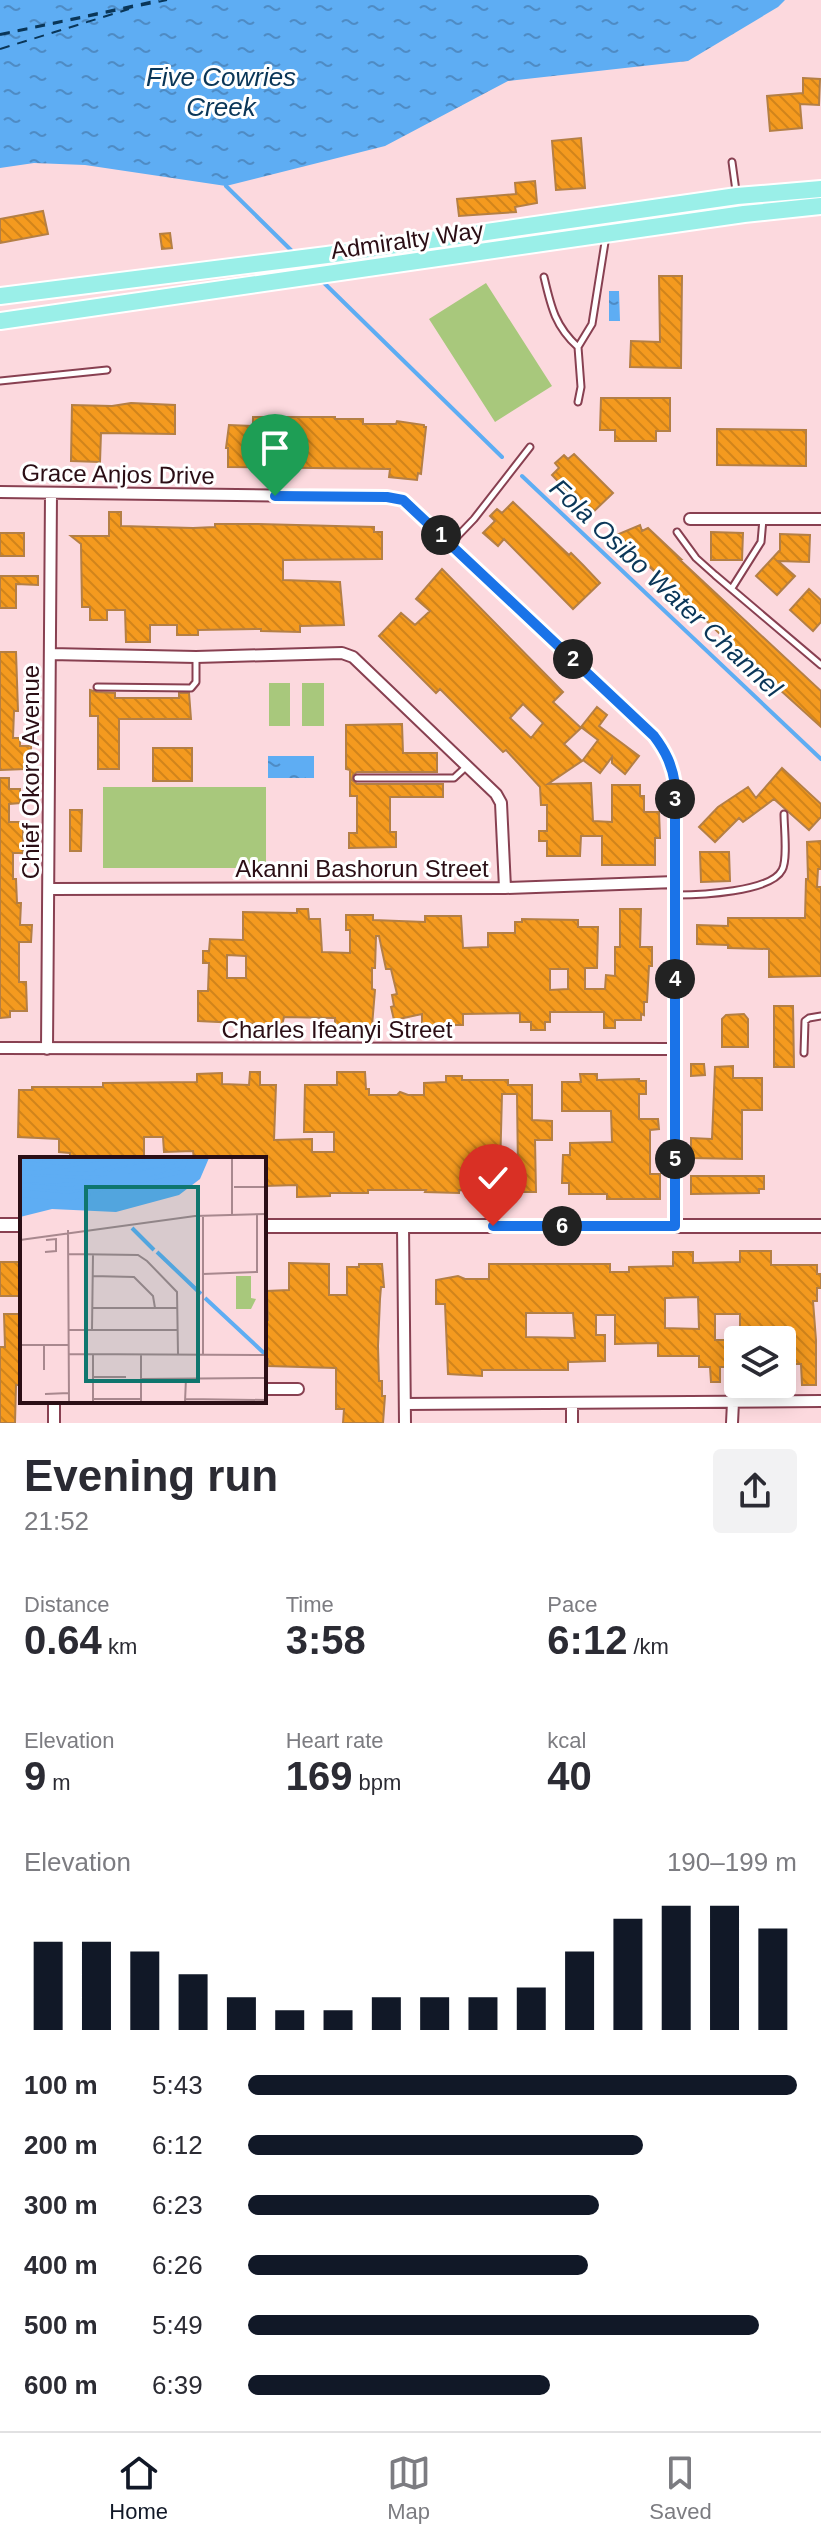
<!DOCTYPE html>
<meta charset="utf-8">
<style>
:root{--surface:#fff;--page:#f2f2f3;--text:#2b2b33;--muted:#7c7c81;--line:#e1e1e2;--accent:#111827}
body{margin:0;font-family:Arial,sans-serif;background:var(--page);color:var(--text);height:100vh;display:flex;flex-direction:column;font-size:30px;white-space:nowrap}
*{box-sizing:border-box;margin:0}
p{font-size:26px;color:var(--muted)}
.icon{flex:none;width:44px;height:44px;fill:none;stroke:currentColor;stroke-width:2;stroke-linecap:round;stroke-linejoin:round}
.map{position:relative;height:1423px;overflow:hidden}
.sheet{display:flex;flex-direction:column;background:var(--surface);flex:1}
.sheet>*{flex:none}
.controls{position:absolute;left:724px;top:1326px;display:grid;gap:16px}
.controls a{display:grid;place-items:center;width:72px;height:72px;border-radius:8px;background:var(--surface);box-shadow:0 4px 20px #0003;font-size:40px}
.pin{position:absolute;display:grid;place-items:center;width:68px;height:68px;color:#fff;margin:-82px -34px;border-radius:50% 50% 50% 0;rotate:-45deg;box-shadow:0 0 8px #0007}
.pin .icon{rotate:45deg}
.km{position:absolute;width:40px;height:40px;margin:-20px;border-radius:50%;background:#222;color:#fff;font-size:22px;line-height:40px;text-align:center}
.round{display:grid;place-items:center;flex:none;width:84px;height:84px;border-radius:8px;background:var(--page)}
.head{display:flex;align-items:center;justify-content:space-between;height:136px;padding:0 24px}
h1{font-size:44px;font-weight:600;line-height:60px}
.stats{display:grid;grid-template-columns:repeat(3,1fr);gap:12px;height:136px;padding:8px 24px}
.stats div{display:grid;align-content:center}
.stats b{font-size:40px;font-weight:600}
.stats small{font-size:22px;font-weight:400}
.stats p{font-size:22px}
.chart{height:224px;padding:16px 24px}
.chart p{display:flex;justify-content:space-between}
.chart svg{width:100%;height:144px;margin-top:8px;stroke:var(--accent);stroke-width:6}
ul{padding:0 24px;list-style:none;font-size:26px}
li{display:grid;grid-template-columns:128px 96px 1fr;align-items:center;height:60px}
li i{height:20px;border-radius:10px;background:var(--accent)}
.tabs{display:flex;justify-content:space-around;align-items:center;height:112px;border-top:2px solid var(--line);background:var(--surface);font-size:22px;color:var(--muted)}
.tabs a{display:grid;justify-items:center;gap:4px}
.tabs .on{color:var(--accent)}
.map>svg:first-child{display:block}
.grass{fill:#a8c87c}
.water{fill:url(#water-ripples)}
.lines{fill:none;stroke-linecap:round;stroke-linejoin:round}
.stream{stroke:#5eadf3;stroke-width:4}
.ferry{stroke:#0a3658;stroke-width:2;stroke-dasharray:10 8;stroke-linecap:butt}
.building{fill:url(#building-back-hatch);stroke:#b47f45;stroke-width:2;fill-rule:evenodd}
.service-casing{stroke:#884051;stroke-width:9}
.minor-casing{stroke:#884051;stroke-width:14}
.tertiary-casing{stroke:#884051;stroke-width:16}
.primary-casing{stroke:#fff;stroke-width:20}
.service{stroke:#fff;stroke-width:5}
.minor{stroke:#fff;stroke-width:10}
.tertiary{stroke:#fff;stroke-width:12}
.primary{stroke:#9aefe8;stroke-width:16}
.route-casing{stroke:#fff;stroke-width:16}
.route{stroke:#1a73e8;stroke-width:10}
.labels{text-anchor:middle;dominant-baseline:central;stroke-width:6;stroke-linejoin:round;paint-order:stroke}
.street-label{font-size:24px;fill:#2b0e15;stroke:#fff}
.water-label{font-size:26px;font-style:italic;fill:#0a3658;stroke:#fff}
.inset-river{fill:none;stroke:#5eadf3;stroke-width:4}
.inset-road{fill:none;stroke:#a8888e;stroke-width:2}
.view{fill:#0f766e;fill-opacity:0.15;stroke:#0f766e;stroke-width:4}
.inset-edge{fill:none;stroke:#2b0e15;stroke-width:4}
</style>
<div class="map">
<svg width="821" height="1423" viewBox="0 0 821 1423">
<defs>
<pattern id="water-ripples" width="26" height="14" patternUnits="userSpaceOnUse" patternTransform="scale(2)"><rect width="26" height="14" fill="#5eadf3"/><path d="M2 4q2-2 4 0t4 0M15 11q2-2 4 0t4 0" fill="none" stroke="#4e8bc4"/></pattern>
<pattern id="building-back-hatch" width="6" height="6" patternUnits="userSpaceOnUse" patternTransform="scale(2)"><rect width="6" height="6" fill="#f49a1f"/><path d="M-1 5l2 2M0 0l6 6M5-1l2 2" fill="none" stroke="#d1841b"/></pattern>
</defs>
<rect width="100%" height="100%" fill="#fcd9de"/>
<path class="grass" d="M486,283L552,386L495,422L429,319Z
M269,683H290V726H269Z
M302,683H324V726H302Z
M103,787H266V868H103Z"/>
<path class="water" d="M0,0H785L778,7L688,61L508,81L385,146L226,186L85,165L34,163L0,168Z
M609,291H619L620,321H609Z
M268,756H314V778H268Z"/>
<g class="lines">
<path class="stream" d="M226,186L295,254
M321,280L502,457
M522,476L821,759"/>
<path class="ferry" d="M0,34L159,0
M0,35L167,0
M0,49L129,9"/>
</g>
<path class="building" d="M803,78L820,79L819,105L800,104L802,128L770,131L767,96L803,93Z
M581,138L585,188L556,190L552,141Z
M535,181L537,203L515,207L516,212L459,216L457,199L516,194L515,183Z
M43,211L48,234L0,243V219Z
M170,233L172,248L162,249L160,234Z
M659,276H682L681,368L630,367L631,341L660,342Z
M601,398H670V431H656V441H615V430H600Z
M131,403L175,405V434L101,433L100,462L71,461L72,405L112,406Z
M253,417H335V419H363V424H396L397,421L424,425V427H426L421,474L418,473L417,480L389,477L390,469L228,467V448H226L229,425L253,426Z
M717,429L806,430V466L717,465Z
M574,454L613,493L590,515L552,475L559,468L555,463L564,455L568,459Z
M513,502L569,555L571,553L583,565L600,583L573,609L504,539L498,546L483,533L495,521L490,516L497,509L502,513Z
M109,512H121V526L193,528L215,527V524H258L374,527V532H382V559L283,560V580L340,582L344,625L300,626V632L261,631V629L198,630V635H177V625H150V642H126L125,610H107V620H90V607H82L81,544L71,536H109Z
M640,525L642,531L648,528L681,559H679L821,691V727L747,660L666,582L640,558L638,559L624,544L618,546L614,536Z
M711,532L743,533L742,560H711Z
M0,533H24V556H0Z
M780,534L810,535L809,562L778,561L795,576L777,595L756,576L780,550Z
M442,569L563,692L553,702L581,728L564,744L582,761L548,784L591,783L593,821L612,822V785H640V796H644V812H659L660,838H655V865H602V836H581L580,856H547V841H539V831H547V805H541L540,787L506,750L503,752L440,689L436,693L379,636L401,613L415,625L430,611L416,599ZM523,704L543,723L531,738L510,718Z
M0,576H38V585L16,584V608H0Z
M809,589L821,600V622L813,631L790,610Z
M0,652H16L18,711H14L13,738H20V746H31V759H24L25,769L0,770Z
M90,690L97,692L115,693V698H179V693H189L191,719H119V769H98V716H90Z
M597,707L607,715L599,726L639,756L625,774L612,763V757L600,773L583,760L598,740L581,727Z
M402,724L403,753H437V772H357L353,775L352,780L357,784H443V797H390V832H396V847L349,848V833H357V796H350V770L346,769V725Z
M153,748H192V781H153Z
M782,768L821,804V817L809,830L774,799L743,822L739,818L715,842L699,827L718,807L748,787L756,798Z
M0,778H9V789H20V803L9,804V822H23V853H13V879H16L17,903H21L20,925H32L31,942H19V982H26L27,1011H10V1017L0,1018Z
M70,810H82L81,851H70Z
M821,841V869H818L817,887H821V976L769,977V949L728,948V945L697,944V925L728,926V918H805L806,879H808L807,842Z
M700,852H729L730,881L701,882Z
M297,909H308L309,919H320L322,952L350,953V930H346V915H373V920L425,922V916H461L463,948L488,947V933H515V922H522V919L578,920V927H598L597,968H585V989H605L606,975L615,976V947H620V909H641L640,947H652V966H649L647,1002H644V1015L641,1014V1020H615V1028H604V1012H550V1022H545V1030H531V1022H520V1013L463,1014V1025H450V1030H436V1025H422V1014L394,1020L391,1007L394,1006L392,995L397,994L391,969H386L379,936H376L375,968H372V989L375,990L372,1026L335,1025V1018L284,1017L282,1025L198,1021V991H208L209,963H203V951H209L210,939L243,940V912L297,913ZM227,955L246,956V978H227ZM550,969H568V989L550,990Z
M774,1006H793L794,1067H774Z
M744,1014L748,1019V1047H722V1019L726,1015Z
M691,1064H704L705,1075L691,1076Z
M733,1066V1078H762V1110H742V1159L691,1158V1138L712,1139L715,1067Z
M250,1072H260V1085H276L274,1140L312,1139V1152H334V1132H304L305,1085H337V1072H365L366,1089H369V1095H397L400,1092L408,1095H424V1083L446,1082V1076H462V1080H508V1085H532V1120L552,1121V1140H535L536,1192H519V1183L499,1182V1191L459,1190V1193L425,1192L426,1190H368V1193H330V1196L297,1197V1185L264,1186V1159H194L193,1151L164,1152L163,1137H144V1159H70V1153L59,1152V1139L18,1137L19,1090H32V1087H103V1083L197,1082V1074L222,1073V1084L249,1085ZM502,1094H517L518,1172L500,1171Z
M580,1074H597V1080L639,1079V1081H646V1094H639V1119H658L659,1129L650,1130V1174H660V1199H607V1194H569V1183H562L563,1155H570V1143L612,1142L611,1111H562V1082H581Z
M691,1176H764V1189H759V1193L691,1194Z
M740,1251H771V1265H817V1274H821V1288H817V1301H813L816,1340V1385H802L801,1364H783L782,1340H740V1314H715V1340H730L729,1367H720V1382H711L710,1367H699V1356H658V1343L615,1344V1315H596V1335H605V1361L568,1362V1370H482V1376L448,1374L445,1304H436V1280L458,1276L465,1279H489V1264H610V1272H629V1267L673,1266V1252H693V1263L740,1262ZM698,1297L699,1329L665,1328V1298ZM526,1313H573L575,1338L526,1337Z
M0,1262H20L22,1296H0Z
M289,1263L329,1264V1295H347V1267H359V1264H382L384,1287H381L380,1299L378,1346L379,1381H382V1396H385L383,1423H343L344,1409H336V1368L268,1366V1359H264V1320H268L267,1291L289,1290Z
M4,1314H22L21,1385H16L15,1423H0V1347H5Z"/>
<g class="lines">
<g class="service-casing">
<path id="service" d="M732,162L736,191
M544,277C551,307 555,326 578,347L581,387L578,402
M578,347L592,324L606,236
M0,381L107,370
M677,532L696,558L715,575L821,665
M450,544L474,519L530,447
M732,588L761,542L763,519
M97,687L191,688L196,682V657
M357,778H454L467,766
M676,895C699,895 771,892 782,870C788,860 784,827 784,814
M804,1053L805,1021L809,1018L821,1016"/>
</g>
<g class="minor-casing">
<path id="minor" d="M0,492L387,497L403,500L654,736C666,752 672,765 675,784V1226
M690,519H821
M50,654L196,657L342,653L353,657L496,794L501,803L505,888
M49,889L505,888L675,882
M0,1048L675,1049
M47,1049L51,494
M403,1226L405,1423
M264,1389H298
M405,1404L821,1401
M54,1423V1401
M572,1423V1403
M732,1423L733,1402"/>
</g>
<g class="tertiary-casing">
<path id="tertiary" d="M0,1225H22
M264,1226H821"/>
</g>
<g class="primary-casing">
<path id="primary" d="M0,296L327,255L737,196L821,189
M0,321L744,214L821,206"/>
</g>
<use href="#service" class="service"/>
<use href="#minor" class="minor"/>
<use href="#tertiary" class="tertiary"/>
<use href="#primary" class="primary"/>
</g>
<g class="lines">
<g class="route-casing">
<path id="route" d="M275,496L387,497L403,500L654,736C666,752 672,765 675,784V1226H493"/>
</g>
<use href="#route" class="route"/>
</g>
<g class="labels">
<g class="street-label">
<text transform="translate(407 240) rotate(-8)">Admiralty Way</text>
<text transform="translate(118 474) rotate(1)">Grace Anjos Drive</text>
<text transform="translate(30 772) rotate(-90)">Chief Okoro Avenue</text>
<text x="362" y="868">Akanni Bashorun Street</text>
<text x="337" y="1029">Charles Ifeanyi Street</text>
</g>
<g class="water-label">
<text x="221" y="77">Five Cowries<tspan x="221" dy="30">Creek</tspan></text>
<text transform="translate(666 588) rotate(43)">Fola Osibo Water Channel</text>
</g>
</g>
<g transform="translate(20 1157)">
<rect width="246" height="246" fill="#fcd9de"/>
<path d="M216,119H231V141L236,142L231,152H216Z" fill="#a8c87c"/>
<path d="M0,1H189L180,22L159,38L96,55L32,52L0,60Z" fill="#5eadf3"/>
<path class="inset-river" d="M0,3L34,1M0,5L40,10M0,15L88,17L148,1M21,15L83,1M75,15L124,1M0,20L69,25L160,1M0,23L42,25M80,25L141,12M99,27L158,8L162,1M0,28L49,32L121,18M0,34L49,39L166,14L171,1M0,38L49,42L70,36M112,71L134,93M137,95L181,137M185,141L245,197"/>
<path class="inset-road" d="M214,30H246M212,57V1M48,73L49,245M0,83L175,59L246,57M1,84V245M25,95L36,94V82L26,83M49,97L118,98L127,104L157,135L158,197M183,117L237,115V57M72,119L114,120L133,139L135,151M72,151H158M49,173H158M72,173L73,98M1,188H49M49,197L246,198M73,198V245M121,198V245M183,198V60M24,213V188M73,220H106M121,222L246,221M25,237L49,236M73,242H121M165,242L246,243M165,245L166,221"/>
<path class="view" d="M66,30H178V224H66Z"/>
<rect width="246" height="246" class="inset-edge"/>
</g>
</svg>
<div class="controls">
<a><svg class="icon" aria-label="layers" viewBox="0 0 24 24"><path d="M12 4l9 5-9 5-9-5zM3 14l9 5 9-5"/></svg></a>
</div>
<div class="pin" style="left:275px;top:496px;background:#1e9e55"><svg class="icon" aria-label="arrive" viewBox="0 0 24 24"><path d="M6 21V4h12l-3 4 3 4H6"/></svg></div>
<div class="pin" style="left:493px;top:1226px;background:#d93025"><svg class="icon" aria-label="check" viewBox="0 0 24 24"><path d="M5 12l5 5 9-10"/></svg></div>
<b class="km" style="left:441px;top:535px">1</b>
<b class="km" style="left:573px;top:659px">2</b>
<b class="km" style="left:675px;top:799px">3</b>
<b class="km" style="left:675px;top:979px">4</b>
<b class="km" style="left:675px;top:1159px">5</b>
<b class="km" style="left:562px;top:1226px">6</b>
</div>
<section class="sheet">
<div class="head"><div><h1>Evening run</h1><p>21:52</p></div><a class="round"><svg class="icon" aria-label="share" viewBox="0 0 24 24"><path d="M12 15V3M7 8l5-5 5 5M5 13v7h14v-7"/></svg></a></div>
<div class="stats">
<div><p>Distance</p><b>0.64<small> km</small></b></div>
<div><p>Time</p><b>3:58</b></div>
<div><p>Pace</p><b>6:12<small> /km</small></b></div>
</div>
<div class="stats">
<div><p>Elevation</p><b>9<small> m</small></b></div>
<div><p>Heart rate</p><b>169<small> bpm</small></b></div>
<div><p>kcal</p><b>40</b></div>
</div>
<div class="chart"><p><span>Elevation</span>190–199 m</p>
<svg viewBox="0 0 160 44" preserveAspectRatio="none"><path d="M5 44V17M15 44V17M25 44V20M35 44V27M45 44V34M55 44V38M65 44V38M75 44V34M85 44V34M95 44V34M105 44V31M115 44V20M125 44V10M135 44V6M145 44V6M155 44V13"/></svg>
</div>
<ul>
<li><b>100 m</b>5:43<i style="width:100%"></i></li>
<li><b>200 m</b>6:12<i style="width:72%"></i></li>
<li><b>300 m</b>6:23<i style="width:64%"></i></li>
<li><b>400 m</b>6:26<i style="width:62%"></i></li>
<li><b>500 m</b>5:49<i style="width:93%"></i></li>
<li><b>600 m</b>6:39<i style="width:55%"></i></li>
</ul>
</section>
<nav class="tabs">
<a class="on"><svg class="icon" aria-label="home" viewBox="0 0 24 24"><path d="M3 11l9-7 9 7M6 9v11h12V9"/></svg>Home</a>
<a><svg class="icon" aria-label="map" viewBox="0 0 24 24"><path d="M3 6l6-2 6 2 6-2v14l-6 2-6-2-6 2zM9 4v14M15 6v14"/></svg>Map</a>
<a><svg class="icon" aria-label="saved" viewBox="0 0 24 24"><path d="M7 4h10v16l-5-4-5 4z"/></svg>Saved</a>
</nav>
